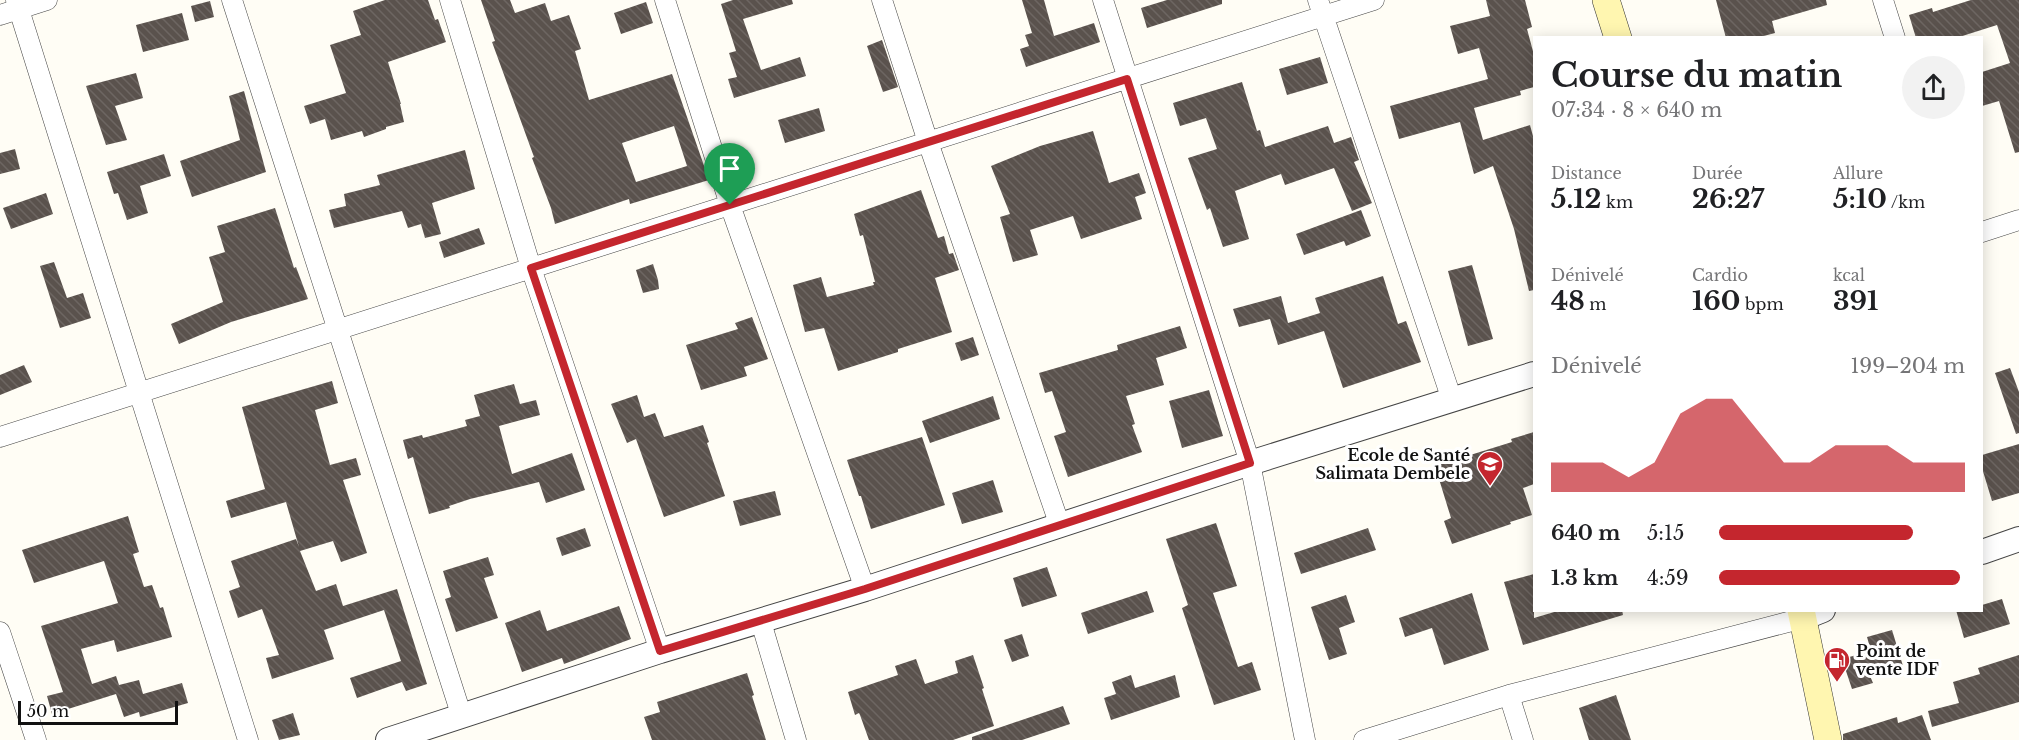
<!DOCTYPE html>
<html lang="fr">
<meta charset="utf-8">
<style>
:root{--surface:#fff;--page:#f2f2f2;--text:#202124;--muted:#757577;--accent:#c4262e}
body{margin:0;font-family:"Libre Baskerville",serif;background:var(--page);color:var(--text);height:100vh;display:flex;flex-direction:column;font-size:22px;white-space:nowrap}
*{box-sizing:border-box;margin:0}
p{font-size:20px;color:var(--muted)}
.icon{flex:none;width:33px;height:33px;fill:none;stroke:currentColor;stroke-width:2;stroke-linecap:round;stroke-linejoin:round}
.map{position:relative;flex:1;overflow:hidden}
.side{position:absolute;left:1533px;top:36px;width:450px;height:576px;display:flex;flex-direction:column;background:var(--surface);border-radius:0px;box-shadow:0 3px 15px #0003}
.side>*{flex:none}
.scale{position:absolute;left:18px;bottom:15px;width:160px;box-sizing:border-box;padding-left:6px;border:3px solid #111;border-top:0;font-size:16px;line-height:21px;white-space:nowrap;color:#111;-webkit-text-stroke:4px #fff;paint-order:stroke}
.pin{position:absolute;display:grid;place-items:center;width:51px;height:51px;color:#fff;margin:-62px -26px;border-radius:50% 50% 50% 0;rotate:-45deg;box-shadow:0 0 6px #0007}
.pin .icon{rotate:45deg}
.round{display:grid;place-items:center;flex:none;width:63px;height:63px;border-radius:32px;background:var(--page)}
.headline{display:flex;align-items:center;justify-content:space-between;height:102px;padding:0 18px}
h1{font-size:33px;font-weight:700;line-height:45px}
.figures{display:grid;grid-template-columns:repeat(3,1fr);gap:9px;height:102px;padding:6px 18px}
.figures div{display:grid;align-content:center}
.figures b{font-size:26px;font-weight:700}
.figures small{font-size:16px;font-weight:400}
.figures p{font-size:16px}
.chart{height:168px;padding:12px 18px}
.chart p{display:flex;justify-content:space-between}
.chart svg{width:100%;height:108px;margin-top:6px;fill:var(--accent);opacity:.7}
ul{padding:0 18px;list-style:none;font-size:20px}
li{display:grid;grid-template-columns:96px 72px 1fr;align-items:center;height:45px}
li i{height:15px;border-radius:8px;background:var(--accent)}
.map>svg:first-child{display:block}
.building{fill:url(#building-back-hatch);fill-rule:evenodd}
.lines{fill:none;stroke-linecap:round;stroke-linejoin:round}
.minor-casing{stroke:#444;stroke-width:21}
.tertiary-casing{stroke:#444;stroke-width:26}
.secondary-casing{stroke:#333;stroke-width:28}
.minor{stroke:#fff;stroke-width:20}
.tertiary{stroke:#fff;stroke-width:24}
.secondary{stroke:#fff6b0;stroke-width:27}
.route-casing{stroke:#fff;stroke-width:12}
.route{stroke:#c4262e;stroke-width:8}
.labels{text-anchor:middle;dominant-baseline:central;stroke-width:6;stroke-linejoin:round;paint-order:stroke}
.poi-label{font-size:16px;font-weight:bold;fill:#111;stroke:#fff;text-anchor:end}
</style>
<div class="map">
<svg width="2019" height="740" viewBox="0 0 2019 740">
<defs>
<pattern id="building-back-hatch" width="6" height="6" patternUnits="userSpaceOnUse" patternTransform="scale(1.5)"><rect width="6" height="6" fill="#5a524d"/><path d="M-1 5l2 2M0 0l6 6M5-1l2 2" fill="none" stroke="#6d6662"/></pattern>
</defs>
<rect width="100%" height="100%" fill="#fffdf5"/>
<path class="building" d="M385,0H428L435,20L438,19L446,42L388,62L401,104H400L404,122L386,127V129L364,137L362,131L331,140L325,119L310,124L304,106L346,93L330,45L361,35L353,11Z
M481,0H510L515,13L545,3L551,21L569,15L581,49L575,51L589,100L672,74L709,180L630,204L629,199L555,224L551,208L532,158L534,157L492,42L495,41ZM674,126L687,166L636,182L622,143Z
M733,0H792L793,4L743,19L761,70L800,57L806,76L734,98L728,79L737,77L729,53L736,51L721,4Z
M1022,0H1044L1054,36L1094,23L1100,42L1026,67L1020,49L1029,46L1025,35L1032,33Z
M1167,0H1222V4L1147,28L1141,8Z
M1486,0H1525L1532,27L1527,29L1534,55V87L1520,91L1521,95L1474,108L1483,140L1530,125L1534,140V290L1529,291L1514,229L1493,166L1474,174L1460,122L1399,139L1390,106L1488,79L1479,48L1458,54L1450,26L1490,16Z
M1716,0H1826L1827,5L1772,21L1775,33L1756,38H1726Z
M1971,0H2019V152L2015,153L1999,101L1982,106V72L2010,63L1997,25L1956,38H1916L1909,15L1932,8L1933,12Z
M210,1L214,17L195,22L191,6Z
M646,2L653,23L621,34L614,13Z
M182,13L189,40L143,52L136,25Z
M882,40L898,87L883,92L867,46Z
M1320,57L1328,83L1287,95L1279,69Z
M136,73L143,98L115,106L127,140L106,145L86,86Z
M1242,82L1257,131L1260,130L1265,147L1328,126L1334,143L1351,137L1359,160L1354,162L1372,203L1352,211L1334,168L1285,185L1281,174L1235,191L1249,239L1223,247L1210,208L1207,210L1188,158L1217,149L1206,118L1180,126L1173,103Z
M244,91L266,172L192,197L180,161L240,140L229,96Z
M819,108L825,131L785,143L778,120Z
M1093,131L1109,183L1139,173L1146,193L1135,197L1142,219L1081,239L1073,216L1030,230L1038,255L1013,262L1000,217L1010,214L991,166L1040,146Z
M15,149L20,169L0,174V153Z
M465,150L475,189L432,203L441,234L425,238L421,224L408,228L402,211L334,228L329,210L346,206L344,194L380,185L377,175Z
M164,154L171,176L140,186L148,213L127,220L118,193L114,194L107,172Z
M921,190L938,238L944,236L949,254L953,253L959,270L935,278L952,332L898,349V352L838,371L824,328L805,332L793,285L821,277L827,297L874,285L873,282H875L863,235L860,236L854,214Z
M46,193L53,214L11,229L3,208Z
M275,208L294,268L296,267L308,299L231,322L179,344L171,324L223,302L209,257L225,252L217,226Z
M1361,210L1371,236L1346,246L1344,241L1304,255L1296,234Z
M479,228L485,244L444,258L439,242Z
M54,262L67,298L83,293L91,318L60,328L40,266Z
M653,264L658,280L659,289L643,293L636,270Z
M1472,265L1493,339L1468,346L1448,271Z
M1383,276L1398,324L1406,321L1421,362L1343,388L1324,331L1278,345L1270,319L1239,327L1233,309L1281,296L1288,323L1320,313L1315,298Z
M752,317L768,359L744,367L747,376L701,390L686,345L738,329L735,323Z
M1180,326L1187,348L1156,358L1164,385L1126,396L1135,424L1132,425L1142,452L1068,477L1054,436L1066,432L1052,391L1045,393L1039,373L1118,350L1117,345Z
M973,337L979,355L961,361L955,343Z
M24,365L32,382L0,395V375Z
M2010,368L2019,392V433L2016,434L1995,373Z
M332,381L338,403L315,410L330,465L356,458L361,475L343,480L367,553L341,562L333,541L300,551L316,591L336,584L343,606L397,589L427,684L406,691L402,682L357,698L350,678L401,661L384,610L324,630L334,659L272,679L266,658L279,655L262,609L238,618L229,591L240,587L231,561L296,539L299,547L286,502L231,518L226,501L265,489L242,407Z
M514,384L520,404L536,400L540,415L499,426L512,474L572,453L585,490L546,503L539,482L470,499L449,506L450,508L429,514L413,457L408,459L403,440L422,435L423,438L467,426L465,420L480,416L474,395Z
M1209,390L1223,436L1182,448L1169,401Z
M637,395L644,417L655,413L664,437L703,425L709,442L707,443L725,496L664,517L636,439L627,443L611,404Z
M993,396L1000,419L930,443L922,421Z
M1534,432V484L1523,488L1532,515L1510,522L1511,524L1452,544L1444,521L1451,518L1435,466L1512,442L1511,439Z
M922,437L945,505L871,529L861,496H859L847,460Z
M2019,444V493L1992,501L1982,468V455Z
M993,480L1003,512L962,524L952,493Z
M775,491L781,515L740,526L733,501Z
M128,516L139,552L133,554L144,587L152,585L160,608L163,607L172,637L117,652L114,640L81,649L92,684L116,676L119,685L139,680L143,694L182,683L188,703L140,717L139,712L124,717L116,694L52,714L47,696L63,692L41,626L118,603L104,561L34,583L22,550Z
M1216,523L1237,586L1213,593L1238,667L1252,662L1261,690L1214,705L1182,608L1188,605L1166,539Z
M585,528L591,546L562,556L556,538Z
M1368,528L1376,550L1301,574L1294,553Z
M488,557L494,575L484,578L498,618L456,632L445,599L451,597L443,571Z
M1047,567L1057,596L1022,607L1013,578Z
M1534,574V618L1561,610H1622L1623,615L1523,645L1504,582Z
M1147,591L1154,612L1088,634L1081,613Z
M1472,593L1489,650L1444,665L1432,628L1405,637L1399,618Z
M1346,595L1355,622L1339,628L1347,654L1329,660L1311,607Z
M2002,599L2010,624L1964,638L1956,610H1982V605Z
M619,606L631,639L564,664L562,658L522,672L505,623L540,610L547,631Z
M1892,630L1903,666L1870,676L1873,683L1852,689L1842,659L1871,651L1867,637Z
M1022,634L1029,656L1012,662L1004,640Z
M973,655L984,688L982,689L994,726L953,740H869L860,715L859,713L855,715L848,692L898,675L895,666L916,659L925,684L958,673L955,661Z
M2019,655V702L1932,727L1928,711L1959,703L1953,682L1980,674L1978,668Z
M747,673L754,695L752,696L766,740H652L644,717L660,712L657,702Z
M1131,675L1135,688L1175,675L1180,697L1111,720L1104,698L1116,694L1112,682Z
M1616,695L1631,740H1589L1579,708Z
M1063,706L1070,724L1022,740H972V737Z
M293,713L300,735L279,740L272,720Z
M1922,715L1931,740H1843V734L1897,717L1898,723Z"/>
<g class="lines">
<g class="minor-casing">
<path id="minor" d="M16,0L248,740
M232,0L462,717
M450,0L531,268L660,651
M665,0L730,205L865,589
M882,0L928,142L1060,526
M1103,0L1250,463L1305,740
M1318,0L1452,400
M1883,0L1895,38
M0,15L47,0
M1982,232L2019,220
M0,437L1374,0
M761,622L796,740
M0,632L36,740
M1509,695L1523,740
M1364,740L1509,695L1803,618"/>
</g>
<g class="tertiary-casing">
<path id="tertiary" d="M1982,552L2019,539
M1803,618L1823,610
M388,740L660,651L865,589L1250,463L1534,374"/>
</g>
<g class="secondary-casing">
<path id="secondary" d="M1606,0L1618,38
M1801,610L1828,740"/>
</g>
<use href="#minor" class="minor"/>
<use href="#tertiary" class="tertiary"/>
<use href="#secondary" class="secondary"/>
</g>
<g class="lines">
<g class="route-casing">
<path id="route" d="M1127,79L1250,463L865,589L660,651L531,268Z"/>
</g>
<use href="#route" class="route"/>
</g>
<defs>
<g id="school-pin" transform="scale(1.35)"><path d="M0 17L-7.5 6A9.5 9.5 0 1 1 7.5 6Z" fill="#c4262e" stroke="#fff"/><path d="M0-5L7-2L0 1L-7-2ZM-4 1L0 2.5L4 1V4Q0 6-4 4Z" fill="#fff"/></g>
<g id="fuel-pin" transform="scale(1.35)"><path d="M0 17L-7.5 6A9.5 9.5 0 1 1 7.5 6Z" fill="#c4262e" stroke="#fff"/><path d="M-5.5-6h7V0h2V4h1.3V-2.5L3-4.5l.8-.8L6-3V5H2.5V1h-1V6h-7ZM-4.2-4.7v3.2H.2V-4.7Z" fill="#fff"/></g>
</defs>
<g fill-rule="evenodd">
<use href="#school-pin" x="1490" y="464"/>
<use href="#fuel-pin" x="1837" y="660"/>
</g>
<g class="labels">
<g class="poi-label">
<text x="1470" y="455">Ecole de Santé<tspan x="1470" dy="18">Salimata Dembele</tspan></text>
<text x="1856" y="651" text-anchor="start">Point de<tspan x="1856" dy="18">vente IDF</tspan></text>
</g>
</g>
</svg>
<div class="scale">50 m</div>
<div class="pin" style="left:730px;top:205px;background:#1e9e55"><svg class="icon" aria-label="arrive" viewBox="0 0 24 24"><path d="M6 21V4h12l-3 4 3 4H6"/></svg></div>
<section class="side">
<div class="headline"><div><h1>Course du matin</h1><p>07:34 · 8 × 640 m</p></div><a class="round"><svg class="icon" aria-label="share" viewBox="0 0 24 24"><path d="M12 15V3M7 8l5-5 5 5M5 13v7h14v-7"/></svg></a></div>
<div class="figures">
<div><p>Distance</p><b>5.12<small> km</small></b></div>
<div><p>Durée</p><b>26:27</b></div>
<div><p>Allure</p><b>5:10<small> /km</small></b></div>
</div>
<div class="figures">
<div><p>Dénivelé</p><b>48<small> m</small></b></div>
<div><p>Cardio</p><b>160<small> bpm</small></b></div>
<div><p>kcal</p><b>391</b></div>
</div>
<div class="chart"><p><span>Dénivelé</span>199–204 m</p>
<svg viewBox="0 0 160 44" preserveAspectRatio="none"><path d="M0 44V32L10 32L20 32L30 38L40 32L50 12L60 6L70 6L80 19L90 32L100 32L110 25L120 25L130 25L140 32L150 32L160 32V44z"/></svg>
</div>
<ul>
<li><b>640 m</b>5:15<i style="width:79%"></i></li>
<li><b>1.3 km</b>4:59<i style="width:98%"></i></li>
</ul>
</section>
</div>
